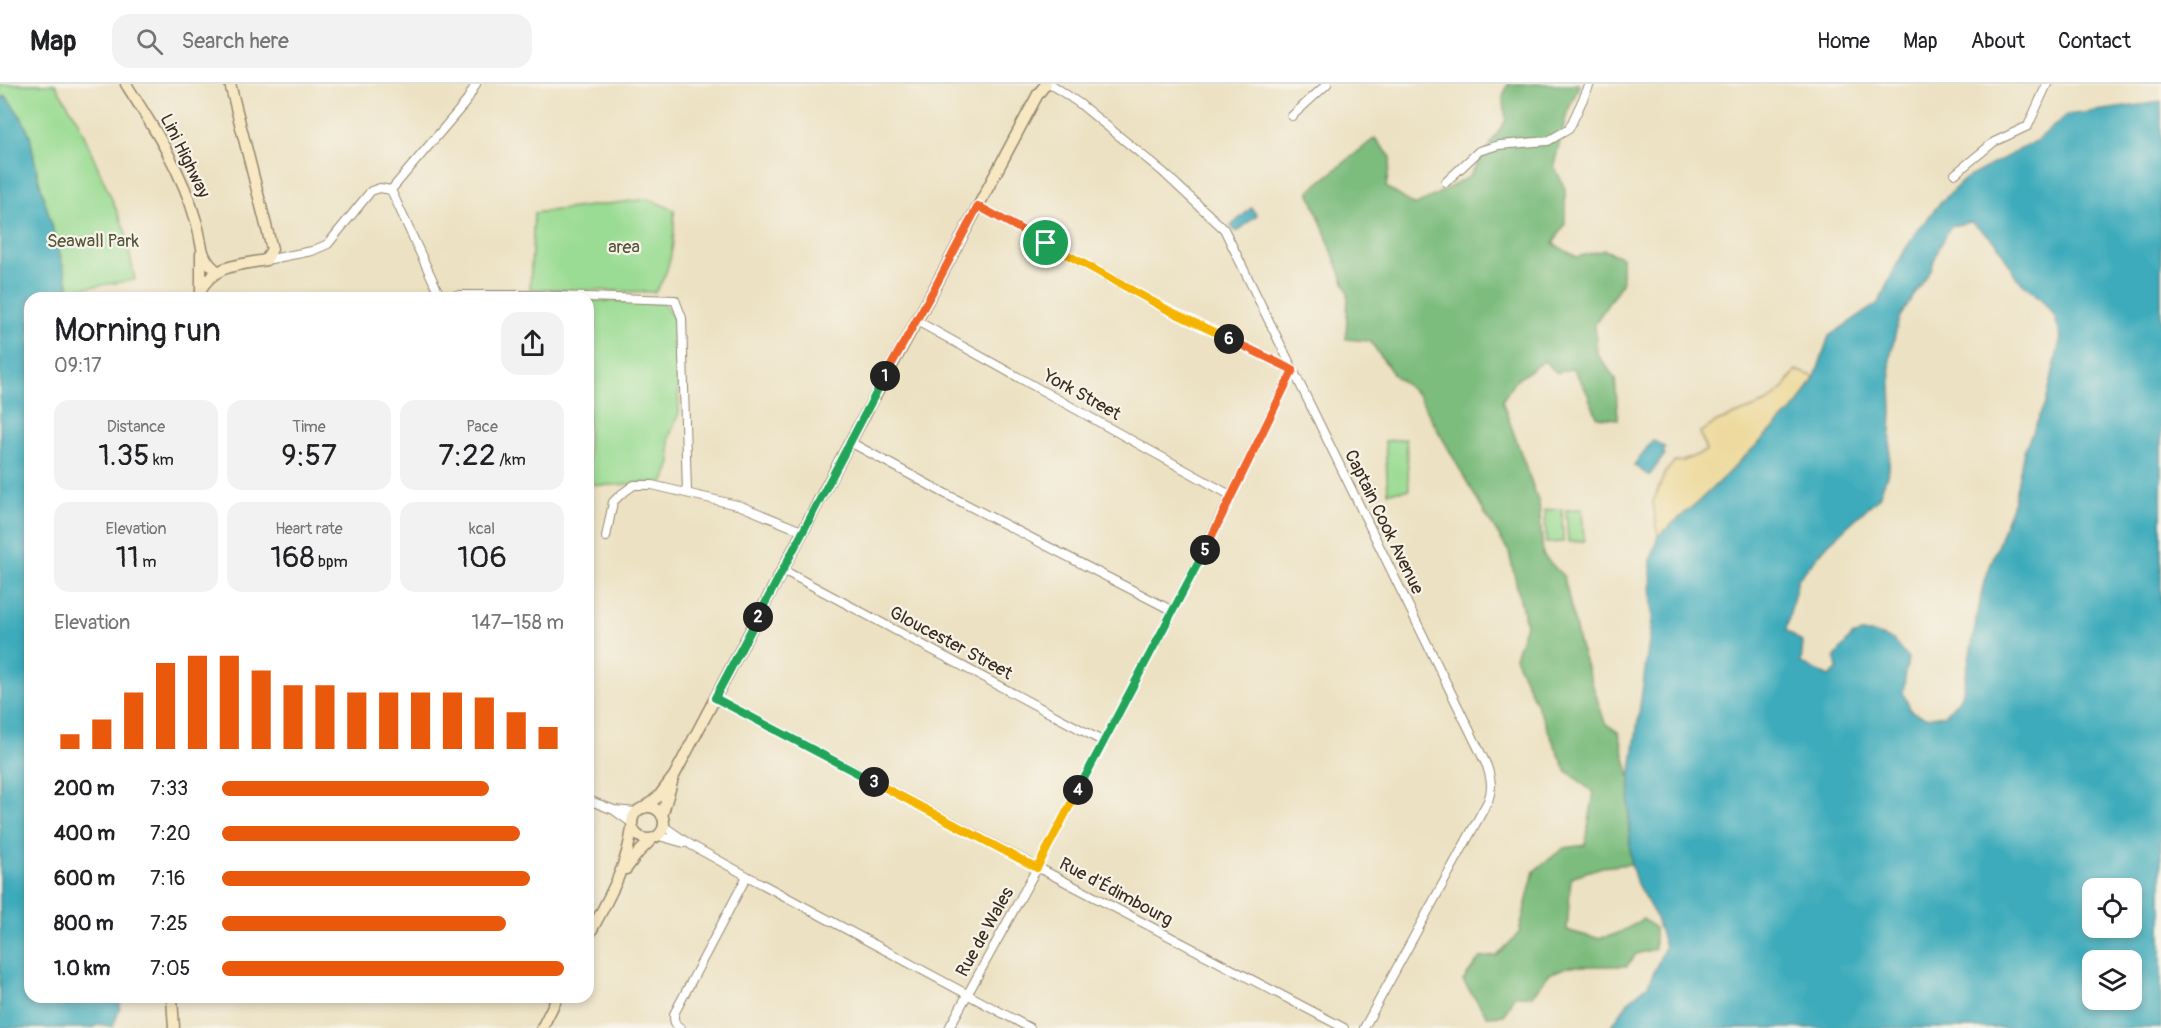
<!DOCTYPE html>
<meta charset="utf-8">
<style>
:root{--surface:#fff;--page:#f2f2f2;--text:#202124;--muted:#757577;--line:#e0e0e0;--accent:#ea580c}
body{margin:0;font-family:Pangolin,sans-serif;background:var(--page);color:var(--text);height:100vh;display:flex;flex-direction:column;font-size:22px;white-space:nowrap}
*{box-sizing:border-box;margin:0}
p{font-size:20px;color:var(--muted)}
.icon{flex:none;width:33px;height:33px;fill:none;stroke:currentColor;stroke-width:2;stroke-linecap:round;stroke-linejoin:round}
.map{position:relative;flex:1;overflow:hidden}
.panel{position:absolute;left:24px;top:208px;width:570px;height:711px;display:flex;flex-direction:column;background:var(--surface);border-radius:18px;box-shadow:0 3px 9px #0003}
.panel>*{flex:none}
.buttons{position:absolute;left:2082px;top:794px;display:grid;gap:12px}
.buttons a{display:grid;place-items:center;width:60px;height:60px;border-radius:12px;background:var(--surface);box-shadow:0 3px 9px #0003;font-size:30px}
.pin{position:absolute;display:grid;place-items:center;width:51px;height:51px;color:#fff;margin:-26px;border:3px solid #fff;border-radius:50%;box-shadow:0 2px 6px #0007}
.km{position:absolute;width:30px;height:30px;margin:-15px;border-radius:50%;background:#222;color:#fff;font-size:16px;line-height:30px;text-align:center}
.round{display:grid;place-items:center;flex:none;width:63px;height:63px;border-radius:18px;background:var(--page)}
.head{display:flex;align-items:center;justify-content:space-between;height:102px;padding:0 30px}
h1{font-size:33px;font-weight:600;line-height:45px}
.metrics{display:grid;grid-template-columns:repeat(3,1fr);gap:9px;height:102px;padding:6px 30px}
.metrics div{display:grid;align-content:center;border-radius:15px;background:var(--page);text-align:center}
.metrics b{font-size:30px;font-weight:600}
.metrics small{font-size:16px;font-weight:400}
.metrics p{font-size:16px}
.chart{height:168px;padding:12px 30px}
.chart p{display:flex;justify-content:space-between}
.chart svg{width:100%;height:108px;margin-top:6px;stroke:var(--accent);stroke-width:6}
ul{padding:0 30px;list-style:none;font-size:20px}
li{display:grid;grid-template-columns:96px 72px 1fr;align-items:center;height:45px}
li i{height:15px;border-radius:8px;background:var(--accent)}
header{display:flex;align-items:center;gap:36px;box-sizing:border-box;height:84px;padding:0 30px;background:var(--surface);border-bottom:2px solid var(--line)}
header strong{font-size:28px}
nav{display:flex;gap:33px;margin-inline-start:auto;font-size:21px}
.search{width:420px;height:54px;background:var(--page);display:flex;align-items:center;gap:15px;box-sizing:border-box;padding:0 21px;border-radius:18px;color:var(--muted);font-size:22px}
.map>svg:first-child{display:block}
.green{fill:#9adc93;stroke:#6a8358;stroke-width:1.5}
.forest{fill:#7bbc7d;stroke:#5b734e;stroke-width:1.5}
.sand{fill:#eeda9e;stroke:#94825e;stroke-width:1.5}
.water{fill:#3dabbb;stroke:#3c6a6c;stroke-width:1.5;fill-rule:evenodd}
.lines{fill:none;stroke-linecap:round;stroke-linejoin:round}
.street-casing{stroke:#948670;stroke-width:10}
.secondary-casing{stroke:#948670;stroke-width:13}
.street{stroke:#fff;stroke-width:8}
.secondary{stroke:#f7e8c3;stroke-width:10}
.split-1-casing{stroke:#fff;stroke-width:12}
.split-2-casing{stroke:#fff;stroke-width:12}
.split-3-casing{stroke:#fff;stroke-width:12}
.split-4-casing{stroke:#fff;stroke-width:12}
.split-5-casing{stroke:#fff;stroke-width:12}
.split-6-casing{stroke:#fff;stroke-width:12}
.split-7-casing{stroke:#fff;stroke-width:12}
.split-1{stroke:#f0652b;stroke-width:8}
.split-2{stroke:#22a559;stroke-width:8}
.split-3{stroke:#22a559;stroke-width:8}
.split-4{stroke:#f5b400;stroke-width:8}
.split-5{stroke:#22a559;stroke-width:8}
.split-6{stroke:#f0652b;stroke-width:8}
.split-7{stroke:#f5b400;stroke-width:8}
.labels{text-anchor:middle;dominant-baseline:central;stroke-width:4.5;stroke-linejoin:round;paint-order:stroke}
.street-label{font-size:18px;fill:#3b2a1e;stroke:#f7f3e8}
.park-label{font-size:18px;fill:#53563b;stroke:#f7f3e8}
</style>
<header>
<strong>Map</strong>
<div class="search"><svg class="icon" aria-label="search" viewBox="0 0 24 24"><circle cx="10" cy="10" r="6"/><path d="M15 15l6 6"/></svg>Search here</div>
<nav><a>Home</a><a>Map</a><a>About</a><a>Contact</a></nav>
</header>
<div class="map">
<svg width="2161" height="944" viewBox="0 0 2161 944">
<rect width="100%" height="100%" fill="#f7f3e8"/>
<filter id="ink" filterUnits="userSpaceOnUse"><feTurbulence type="fractalNoise" baseFrequency=".0167" numOctaves="2"/><feDisplacementMap in="SourceGraphic" scale="12" xChannelSelector="R" yChannelSelector="G"/><feConvolveMatrix kernelMatrix="1 2 1 2 8 2 1 2 1" color-interpolation-filters="sRGB"/></filter>
<filter id="wash" filterUnits="userSpaceOnUse"><feTurbulence type="fractalNoise" baseFrequency=".008" numOctaves="4" result="noise"/><feDisplacementMap in="SourceGraphic" scale="24" xChannelSelector="R" yChannelSelector="G"/><feGaussianBlur stdDeviation="1.35" result="paint"/><feColorMatrix in="noise" values="0 0 0 0 0 0 0 0 0 0 0 0 0 0 0 0 0 1.4 0 .05"/><feComposite in="paint" operator="in"/></filter>
<g filter="url(#wash)">
<rect width="100%" height="100%" fill="#ece1c2"/>
<path class="green" d="M0,0H55L77,35L125,146L135,196L70,206L37,89L30,52L21,33L5,12L0,15Z
M648,115L674,126C675,153 672,186 655,208L530,205L534,129Z
M588,216L663,219L676,237L679,328L669,354L671,379L664,398C637,397 614,405 588,399Z
M1406,355L1409,406L1388,408L1385,357Z
M1562,425L1563,458L1546,459L1545,426Z
M1582,425L1584,457L1568,458L1566,426Z"/>
<path class="forest" d="M1508,0H1580L1567,29L1554,81L1565,105V140L1553,160L1577,173L1604,166L1622,173V199L1595,239L1597,270L1615,294L1618,335L1597,333L1586,306L1573,284L1557,289L1544,277L1514,298L1502,317L1539,419L1543,471L1564,493L1579,559L1605,639L1619,649L1630,694L1629,741L1631,780L1602,783L1571,793L1567,846C1604,859 1610,855 1643,835L1655,844V865L1636,870L1627,882H1570L1549,890L1532,912H1514L1504,931L1487,932L1463,897L1480,874L1497,872L1519,849L1534,787L1564,764L1585,761L1594,709L1566,686L1515,573L1526,541L1509,468L1484,428L1418,311L1394,291L1370,257L1346,255L1348,209L1309,107L1375,54L1391,73L1386,103L1415,122L1469,93L1506,36L1503,12Z"/>
<path class="sand" d="M1796,286L1815,293L1798,321L1699,417L1658,452L1653,418L1665,389L1674,378L1683,377L1706,367L1700,348L1717,338L1766,319L1783,305Z"/>
<path class="water" d="M6,12L21,33L30,52L37,89L72,214H30V914H121L120,924L113,943L99,940L92,944H0V15Z
M2161,18V944H1610L1630,916L1648,901L1665,863L1655,831L1637,800L1631,780L1629,741L1630,694L1652,536L1651,476L1658,452L1699,417L1798,321L1815,293L1829,252L1878,219L1896,182L1914,151L1940,119L1965,95L2036,57L2067,31ZM1971,138L1996,158L2017,194L2041,215L2054,231L2061,253L2046,318L2024,367L2014,416L1983,502L1962,612L1945,631L1925,633L1911,627L1903,609L1908,574L1893,556L1873,549H1860L1852,552L1835,573L1837,586L1829,593L1801,579L1803,559L1786,546L1798,495L1828,460L1879,413L1889,385L1892,329L1890,273L1899,234L1931,186L1939,164L1951,142ZM2092,804H2132V843H2092ZM2092,876H2132V915H2092Z
M1251,124L1257,131L1237,148L1231,142Z
M1653,356L1665,364L1663,368L1665,370L1649,392L1634,381Z"/>
</g>
<g filter="url(#ink)">
<g class="lines">
<g class="street-casing">
<path id="street" d="M1051,0L1080,20L1163,88L1224,145L1487,682C1491,695 1493,704 1488,717L1364,944
M1292,32L1327,0
M1955,90L1994,58L2028,42L2047,0
M1446,98L1479,67L1499,61L1548,57L1569,45L1590,0
M391,106L441,214
M978,122L1168,226L1293,286
M266,176L312,167L328,160L371,107L380,104L391,106L466,18L476,0
M441,214L459,211H526L675,216L682,234L687,408
M917,237L1232,412
M850,358L944,409L1173,527
M606,453L613,418L620,411L634,401H652L741,422L804,448
M783,486L1104,658
M715,614L1344,944
M588,716L614,726L637,728
M615,727L632,739
M665,743L691,761L747,792L1030,944
M659,752L684,759
M681,944C674,941 674,937 674,930L747,792
M949,944L1037,784L1190,494L1293,286"/>
</g>
<g class="secondary-casing">
<path id="secondary" d="M126,0C154,44 182,87 196,137C203,158 198,172 217,187
M201,170V214
M201,205C216,180 240,181 266,176L272,165L230,0
M632 739a16 16 0 1 1 32 0a16 16 0 1 1-32 0Z
M644,724L659,712L674,692L850,358L934,205L1038,10L1046,0
M662,732L672,698
M626,785L638,769L652,755
M588,853C607,817 627,784 632,744
M172,914L174,944
M542,944L557,914"/>
</g>
<use href="#street" class="street"/>
<use href="#secondary" class="secondary"/>
</g>
</g>
<g class="lines" filter="url(#ink)">
<g class="split-1-casing">
<path id="split-1" d="M885,292L934,205L978,122L1046,159"/>
</g>
<g class="split-2-casing">
<path id="split-2" d="M758,533L885,292"/>
</g>
<g class="split-3-casing">
<path id="split-3" d="M758,533L715,614L874,698"/>
</g>
<g class="split-4-casing">
<path id="split-4" d="M874,698L1037,784L1078,706"/>
</g>
<g class="split-5-casing">
<path id="split-5" d="M1078,706L1205,466"/>
</g>
<g class="split-6-casing">
<path id="split-6" d="M1205,466L1293,286L1229,255"/>
</g>
<g class="split-7-casing">
<path id="split-7" d="M1046,159L1168,226L1229,255"/>
</g>
<use href="#split-1" class="split-1"/>
<use href="#split-2" class="split-2"/>
<use href="#split-3" class="split-3"/>
<use href="#split-4" class="split-4"/>
<use href="#split-5" class="split-5"/>
<use href="#split-6" class="split-6"/>
<use href="#split-7" class="split-7"/>
</g>
<g class="labels">
<g class="street-label">
<text transform="translate(185 72) rotate(64)">Lini Highway</text>
<text transform="translate(1082 311) rotate(29)">York Street</text>
<text transform="translate(1384 438) rotate(64)">Captain Cook Avenue</text>
<text transform="translate(951 559) rotate(28)">Gloucester Street</text>
<text transform="translate(1116 808) rotate(28)">Rue d'Édimbourg</text>
<text transform="translate(985 848) rotate(-61)">Rue de Wales</text>
</g>
<g class="park-label">
<text x="93" y="157">Seawall Park</text>
<text x="624" y="163">area</text>
</g>
</g>
</svg>
<div class="buttons">
<a><svg class="icon" aria-label="locate" viewBox="0 0 24 24"><circle cx="12" cy="12" r="6"/><path d="M12 2v4M12 18v4M2 12h4M18 12h4"/></svg></a>
<a><svg class="icon" aria-label="layers" viewBox="0 0 24 24"><path d="M12 4l9 5-9 5-9-5zM3 14l9 5 9-5"/></svg></a>
</div>
<div class="pin" style="left:1046px;top:159px;background:#1e9e55"><svg class="icon" aria-label="arrive" viewBox="0 0 24 24"><path d="M6 21V4h12l-3 4 3 4H6"/></svg></div>
<b class="km" style="left:885px;top:292px">1</b>
<b class="km" style="left:758px;top:533px">2</b>
<b class="km" style="left:874px;top:698px">3</b>
<b class="km" style="left:1078px;top:706px">4</b>
<b class="km" style="left:1205px;top:466px">5</b>
<b class="km" style="left:1229px;top:255px">6</b>
<section class="panel">
<div class="head"><div><h1>Morning run</h1><p>09:17</p></div><a class="round"><svg class="icon" aria-label="share" viewBox="0 0 24 24"><path d="M12 15V3M7 8l5-5 5 5M5 13v7h14v-7"/></svg></a></div>
<div class="metrics">
<div><p>Distance</p><b>1.35<small> km</small></b></div>
<div><p>Time</p><b>9:57</b></div>
<div><p>Pace</p><b>7:22<small> /km</small></b></div>
</div>
<div class="metrics">
<div><p>Elevation</p><b>11<small> m</small></b></div>
<div><p>Heart rate</p><b>168<small> bpm</small></b></div>
<div><p>kcal</p><b>106</b></div>
</div>
<div class="chart"><p><span>Elevation</span>147–158 m</p>
<svg viewBox="0 0 160 44" preserveAspectRatio="none"><path d="M5 44V38M15 44V32M25 44V21M35 44V9M45 44V6M55 44V6M65 44V12M75 44V18M85 44V18M95 44V21M105 44V21M115 44V21M125 44V21M135 44V23M145 44V29M155 44V35"/></svg>
</div>
<ul>
<li><b>200 m</b>7:33<i style="width:78%"></i></li>
<li><b>400 m</b>7:20<i style="width:87%"></i></li>
<li><b>600 m</b>7:16<i style="width:90%"></i></li>
<li><b>800 m</b>7:25<i style="width:83%"></i></li>
<li><b>1.0 km</b>7:05<i style="width:100%"></i></li>
</ul>
</section>
</div>
